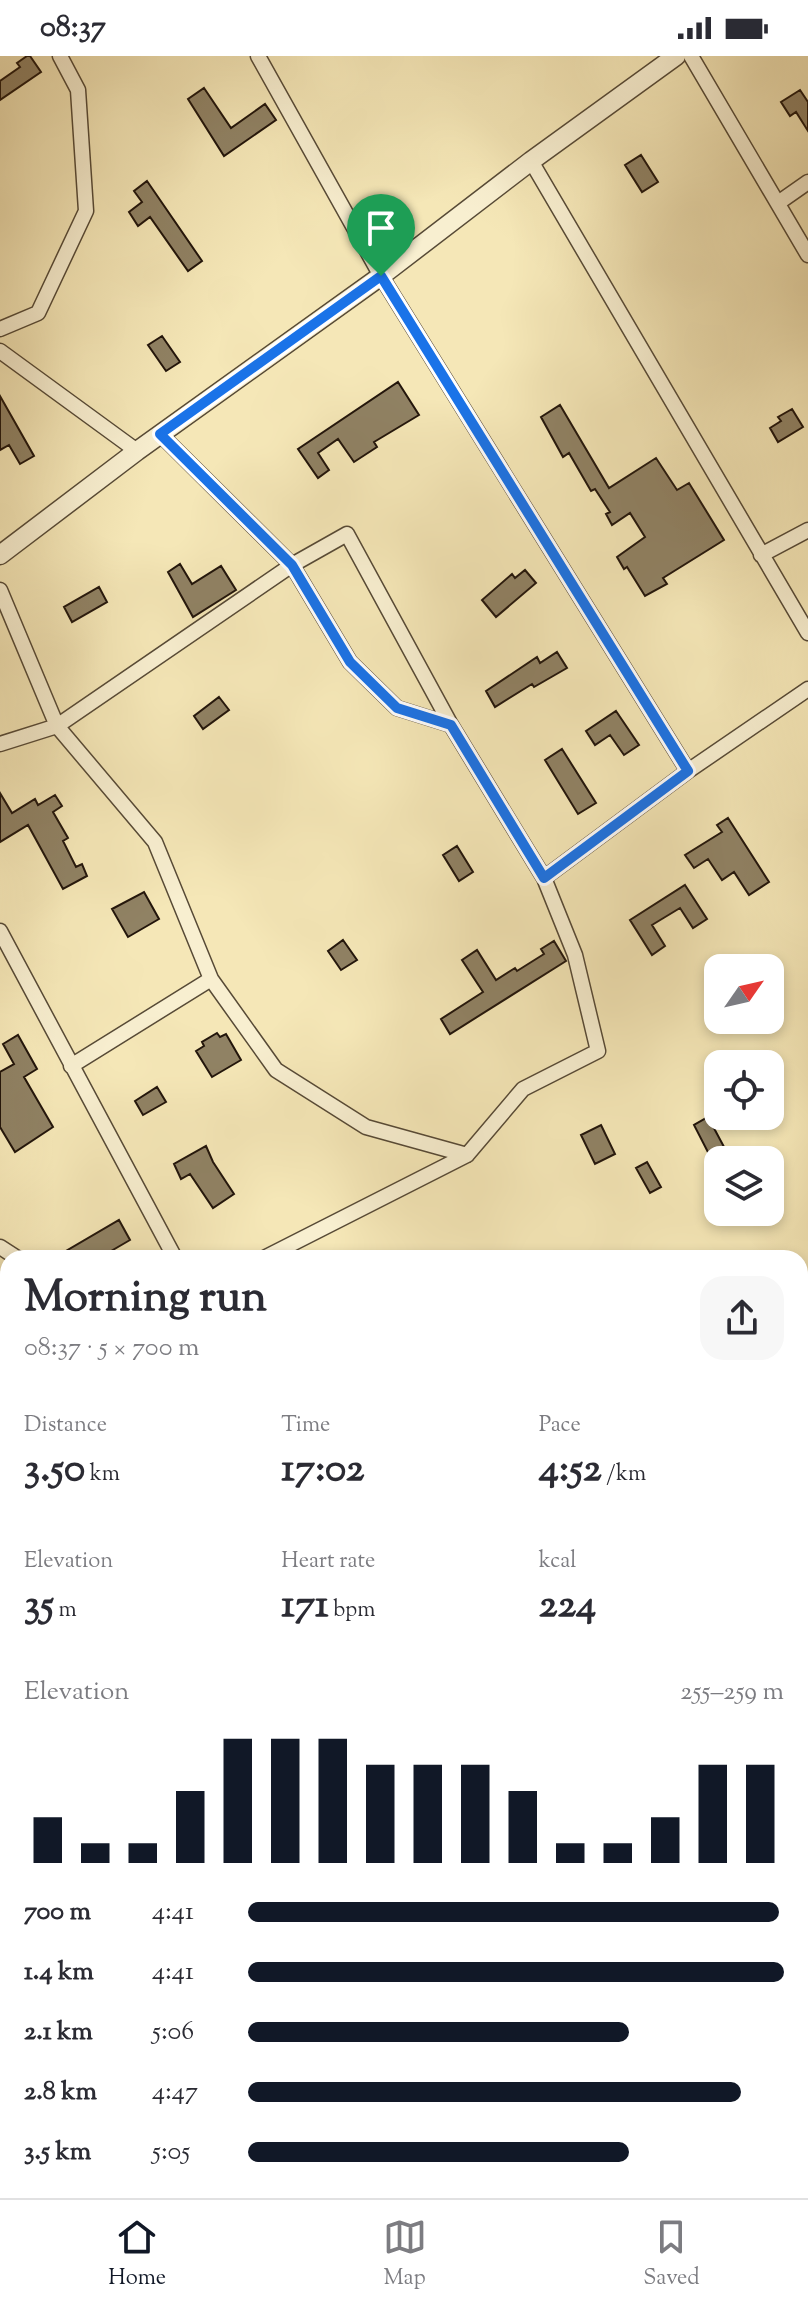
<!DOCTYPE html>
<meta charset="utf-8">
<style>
:root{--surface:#fff;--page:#f7f7f7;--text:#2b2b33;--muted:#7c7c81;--line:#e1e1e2;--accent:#111827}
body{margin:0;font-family:"Sorts Mill Goudy",serif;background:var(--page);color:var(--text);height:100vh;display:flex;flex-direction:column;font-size:30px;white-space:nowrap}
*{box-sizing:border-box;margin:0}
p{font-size:26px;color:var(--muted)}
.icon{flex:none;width:44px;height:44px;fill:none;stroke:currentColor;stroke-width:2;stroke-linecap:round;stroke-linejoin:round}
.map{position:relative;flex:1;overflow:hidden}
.details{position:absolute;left:0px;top:1194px;width:808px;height:948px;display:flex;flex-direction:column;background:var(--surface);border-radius:24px 24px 0 0;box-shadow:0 4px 12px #0003}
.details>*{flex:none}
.needle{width:52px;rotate:56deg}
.tools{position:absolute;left:704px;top:898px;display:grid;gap:16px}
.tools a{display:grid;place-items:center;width:80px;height:80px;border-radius:16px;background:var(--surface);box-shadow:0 4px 12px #0003;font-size:40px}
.pin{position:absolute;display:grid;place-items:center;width:68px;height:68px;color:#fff;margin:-82px -34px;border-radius:50% 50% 50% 0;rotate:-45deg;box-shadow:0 0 8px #0007}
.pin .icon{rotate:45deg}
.round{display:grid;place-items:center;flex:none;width:84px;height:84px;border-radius:24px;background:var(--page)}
.head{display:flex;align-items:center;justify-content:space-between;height:136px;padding:0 24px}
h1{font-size:44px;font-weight:700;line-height:60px}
.stats{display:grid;grid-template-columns:repeat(3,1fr);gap:12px;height:136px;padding:8px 24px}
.stats div{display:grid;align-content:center}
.stats b{font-size:40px;font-weight:700}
.stats small{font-size:22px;font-weight:400}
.stats p{font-size:22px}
.chart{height:224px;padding:16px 24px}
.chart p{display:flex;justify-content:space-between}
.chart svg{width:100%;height:144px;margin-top:8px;stroke:var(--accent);stroke-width:6}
ul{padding:0 24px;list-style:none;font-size:26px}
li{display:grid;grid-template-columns:128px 96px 1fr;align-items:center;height:60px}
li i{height:20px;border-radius:10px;background:var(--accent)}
.status{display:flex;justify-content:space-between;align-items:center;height:56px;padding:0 40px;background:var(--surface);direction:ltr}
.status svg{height:22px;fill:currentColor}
.tab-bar{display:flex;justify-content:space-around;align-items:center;height:112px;border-top:2px solid var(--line);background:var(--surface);font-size:22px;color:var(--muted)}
.tab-bar a{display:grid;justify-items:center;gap:4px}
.tab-bar .on{color:var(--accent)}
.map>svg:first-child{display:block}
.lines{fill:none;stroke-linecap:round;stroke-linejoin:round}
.stream{stroke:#75684f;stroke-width:5}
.building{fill:#908264;stroke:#22150b;stroke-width:2}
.minor-casing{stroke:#574a36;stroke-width:17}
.tertiary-casing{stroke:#574a36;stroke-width:21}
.minor{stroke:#f8efd0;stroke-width:14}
.tertiary{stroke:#f8efd0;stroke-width:18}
.route-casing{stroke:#fff;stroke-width:16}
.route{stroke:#1a73e8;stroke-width:10}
</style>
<div class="status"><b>08:37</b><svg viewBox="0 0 49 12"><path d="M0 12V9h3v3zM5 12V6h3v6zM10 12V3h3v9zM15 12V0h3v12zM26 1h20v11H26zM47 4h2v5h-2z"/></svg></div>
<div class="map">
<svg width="808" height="2142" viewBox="0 0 808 2142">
<rect width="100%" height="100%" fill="#f5e7b7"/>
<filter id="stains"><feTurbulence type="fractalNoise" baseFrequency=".0025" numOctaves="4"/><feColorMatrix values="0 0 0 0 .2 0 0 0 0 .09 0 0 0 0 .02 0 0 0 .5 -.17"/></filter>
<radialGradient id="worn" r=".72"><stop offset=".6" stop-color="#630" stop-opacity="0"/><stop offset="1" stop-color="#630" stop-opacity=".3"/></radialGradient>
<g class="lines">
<path class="stream" d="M800,1292L808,1307
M0,1359L8,1366"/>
</g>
<path class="building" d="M27,0H30L41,16L0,44V25L20,11L17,7Z
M204,32L231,72L265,48L276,64L224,100L188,43Z
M800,34L808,46V75L796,56L790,60L781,46Z
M641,99L658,126L642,136L625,109Z
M147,125L202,205L188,215L150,161L138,170L129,156L142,146L134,135Z
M162,280L180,306L166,315L148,289Z
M398,326L419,359L374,386L377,391L354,406L338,383L318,397L329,414L318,422L298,393Z
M0,340L34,400L20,408L9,389L0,394Z
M560,349L609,432L656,402L677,434L689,427L724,484L663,522L667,528L645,540L627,511L624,513L617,501L645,481L630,457L612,469L606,458L610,456L595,433L591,435L569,397L563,401L541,361Z
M792,353L803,371L778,386L770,372L781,365L778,361Z
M180,508L192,528L221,510L236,534L193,561L168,516Z
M525,514L536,527L496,561L482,544L512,518L515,522Z
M99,531L107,546L72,566L64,551Z
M557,596L567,612L534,631L532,628L495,651L486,635L537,601L540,607Z
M219,641L229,654L203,673L194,660Z
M616,655L639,689L624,699L610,679L595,689L586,675Z
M562,693L596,747L578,758L545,704Z
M0,737L12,757L35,743L38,749L55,739L62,750L53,756L68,782L63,785L76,811L82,808L87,820L63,833L28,769L0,786Z
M728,762L769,826L749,839L734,816L722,824L708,803L694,812L685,799L722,776L717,769Z
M457,790L473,816L459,825L443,799Z
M685,829L707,863L693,872L680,852L652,869L665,890L652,899L630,864Z
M144,836L159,863L128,881L112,853Z
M343,884L357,904L341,914L328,895Z
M554,885L566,905L450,978L441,963L483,936L462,904L477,894L496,924L515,912L517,915L544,898L541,893Z
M217,977L220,981L226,978L241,1004L212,1021L196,995L204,990L202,986Z
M18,979L37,1013L24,1021L53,1071L15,1096L0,1071V1016L14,1008L3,988Z
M157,1031L166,1046L143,1059L135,1045Z
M708,1061L731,1104H712L694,1069Z
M601,1069L615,1098L595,1108L581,1079Z
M206,1090L213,1106L234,1138L213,1152L190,1118L181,1123L174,1108Z
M647,1106L661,1131L650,1137L636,1112Z
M119,1164L130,1184L99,1202H54Z"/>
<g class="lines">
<g class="minor-casing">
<path id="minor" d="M258,0L381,220L688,715
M691,0L808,199
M531,105L808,577
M778,147L808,126
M0,273L38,257L86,155L78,34L60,0
M0,295L137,395
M160,378L292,509L347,478L451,669L544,822
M761,499L808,474
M0,534L57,670L155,786L211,923L276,1014L366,1071L467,1099L523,1033L598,995L575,899L544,822L688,715L808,633
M0,688L57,670L292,509L350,606L397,652L451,669
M0,875L175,1202
M71,1010L211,923
M0,1191L17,1202
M264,1202L467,1099
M800,1847L808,1857
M0,1860L8,1856
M0,2088L8,2085
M138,2134L142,2142
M329,2134L333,2142"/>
</g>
<g class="tertiary-casing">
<path id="tertiary" d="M0,499L137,395L381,220L531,105L676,0"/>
</g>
<use href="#minor" class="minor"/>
<use href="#tertiary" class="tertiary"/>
</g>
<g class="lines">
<g class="route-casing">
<path id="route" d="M381,220L688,715L544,822L451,669L397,652L350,606L292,509L160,378Z"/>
</g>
<use href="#route" class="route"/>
</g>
<rect width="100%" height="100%" filter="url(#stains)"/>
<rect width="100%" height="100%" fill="url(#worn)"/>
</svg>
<div class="tools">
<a><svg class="needle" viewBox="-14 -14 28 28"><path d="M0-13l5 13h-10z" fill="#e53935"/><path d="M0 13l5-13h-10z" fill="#7c7c81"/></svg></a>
<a><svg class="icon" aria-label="locate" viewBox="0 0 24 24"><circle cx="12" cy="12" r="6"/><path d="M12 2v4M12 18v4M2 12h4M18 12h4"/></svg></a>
<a><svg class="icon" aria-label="layers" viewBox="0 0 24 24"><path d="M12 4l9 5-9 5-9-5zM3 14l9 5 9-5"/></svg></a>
</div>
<div class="pin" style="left:381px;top:220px;background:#1e9e55"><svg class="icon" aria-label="arrive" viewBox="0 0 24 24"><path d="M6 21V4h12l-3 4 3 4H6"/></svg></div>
<section class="details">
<div class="head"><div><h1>Morning run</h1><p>08:37 · 5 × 700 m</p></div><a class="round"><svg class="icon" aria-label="share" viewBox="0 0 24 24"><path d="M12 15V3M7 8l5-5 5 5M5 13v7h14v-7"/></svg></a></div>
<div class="stats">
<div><p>Distance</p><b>3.50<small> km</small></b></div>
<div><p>Time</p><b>17:02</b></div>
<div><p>Pace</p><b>4:52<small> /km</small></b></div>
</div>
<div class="stats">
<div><p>Elevation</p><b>35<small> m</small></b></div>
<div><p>Heart rate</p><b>171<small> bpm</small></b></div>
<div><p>kcal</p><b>224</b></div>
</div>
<div class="chart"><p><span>Elevation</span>255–259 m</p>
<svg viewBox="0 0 160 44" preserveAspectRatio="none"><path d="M5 44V30M15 44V38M25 44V38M35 44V22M45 44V6M55 44V6M65 44V6M75 44V14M85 44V14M95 44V14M105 44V22M115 44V38M125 44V38M135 44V30M145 44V14M155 44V14"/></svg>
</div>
<ul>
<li><b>700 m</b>4:41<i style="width:99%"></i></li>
<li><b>1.4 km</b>4:41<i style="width:100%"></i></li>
<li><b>2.1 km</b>5:06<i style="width:71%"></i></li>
<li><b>2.8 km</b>4:47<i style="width:92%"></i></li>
<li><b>3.5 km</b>5:05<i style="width:71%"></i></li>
</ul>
</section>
</div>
<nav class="tab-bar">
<a class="on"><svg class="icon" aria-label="home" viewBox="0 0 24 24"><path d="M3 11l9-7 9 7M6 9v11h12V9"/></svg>Home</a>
<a><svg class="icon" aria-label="map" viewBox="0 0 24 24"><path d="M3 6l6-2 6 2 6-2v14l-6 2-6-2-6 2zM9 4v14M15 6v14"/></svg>Map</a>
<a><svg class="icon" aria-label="saved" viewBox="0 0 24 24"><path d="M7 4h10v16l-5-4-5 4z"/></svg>Saved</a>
</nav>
